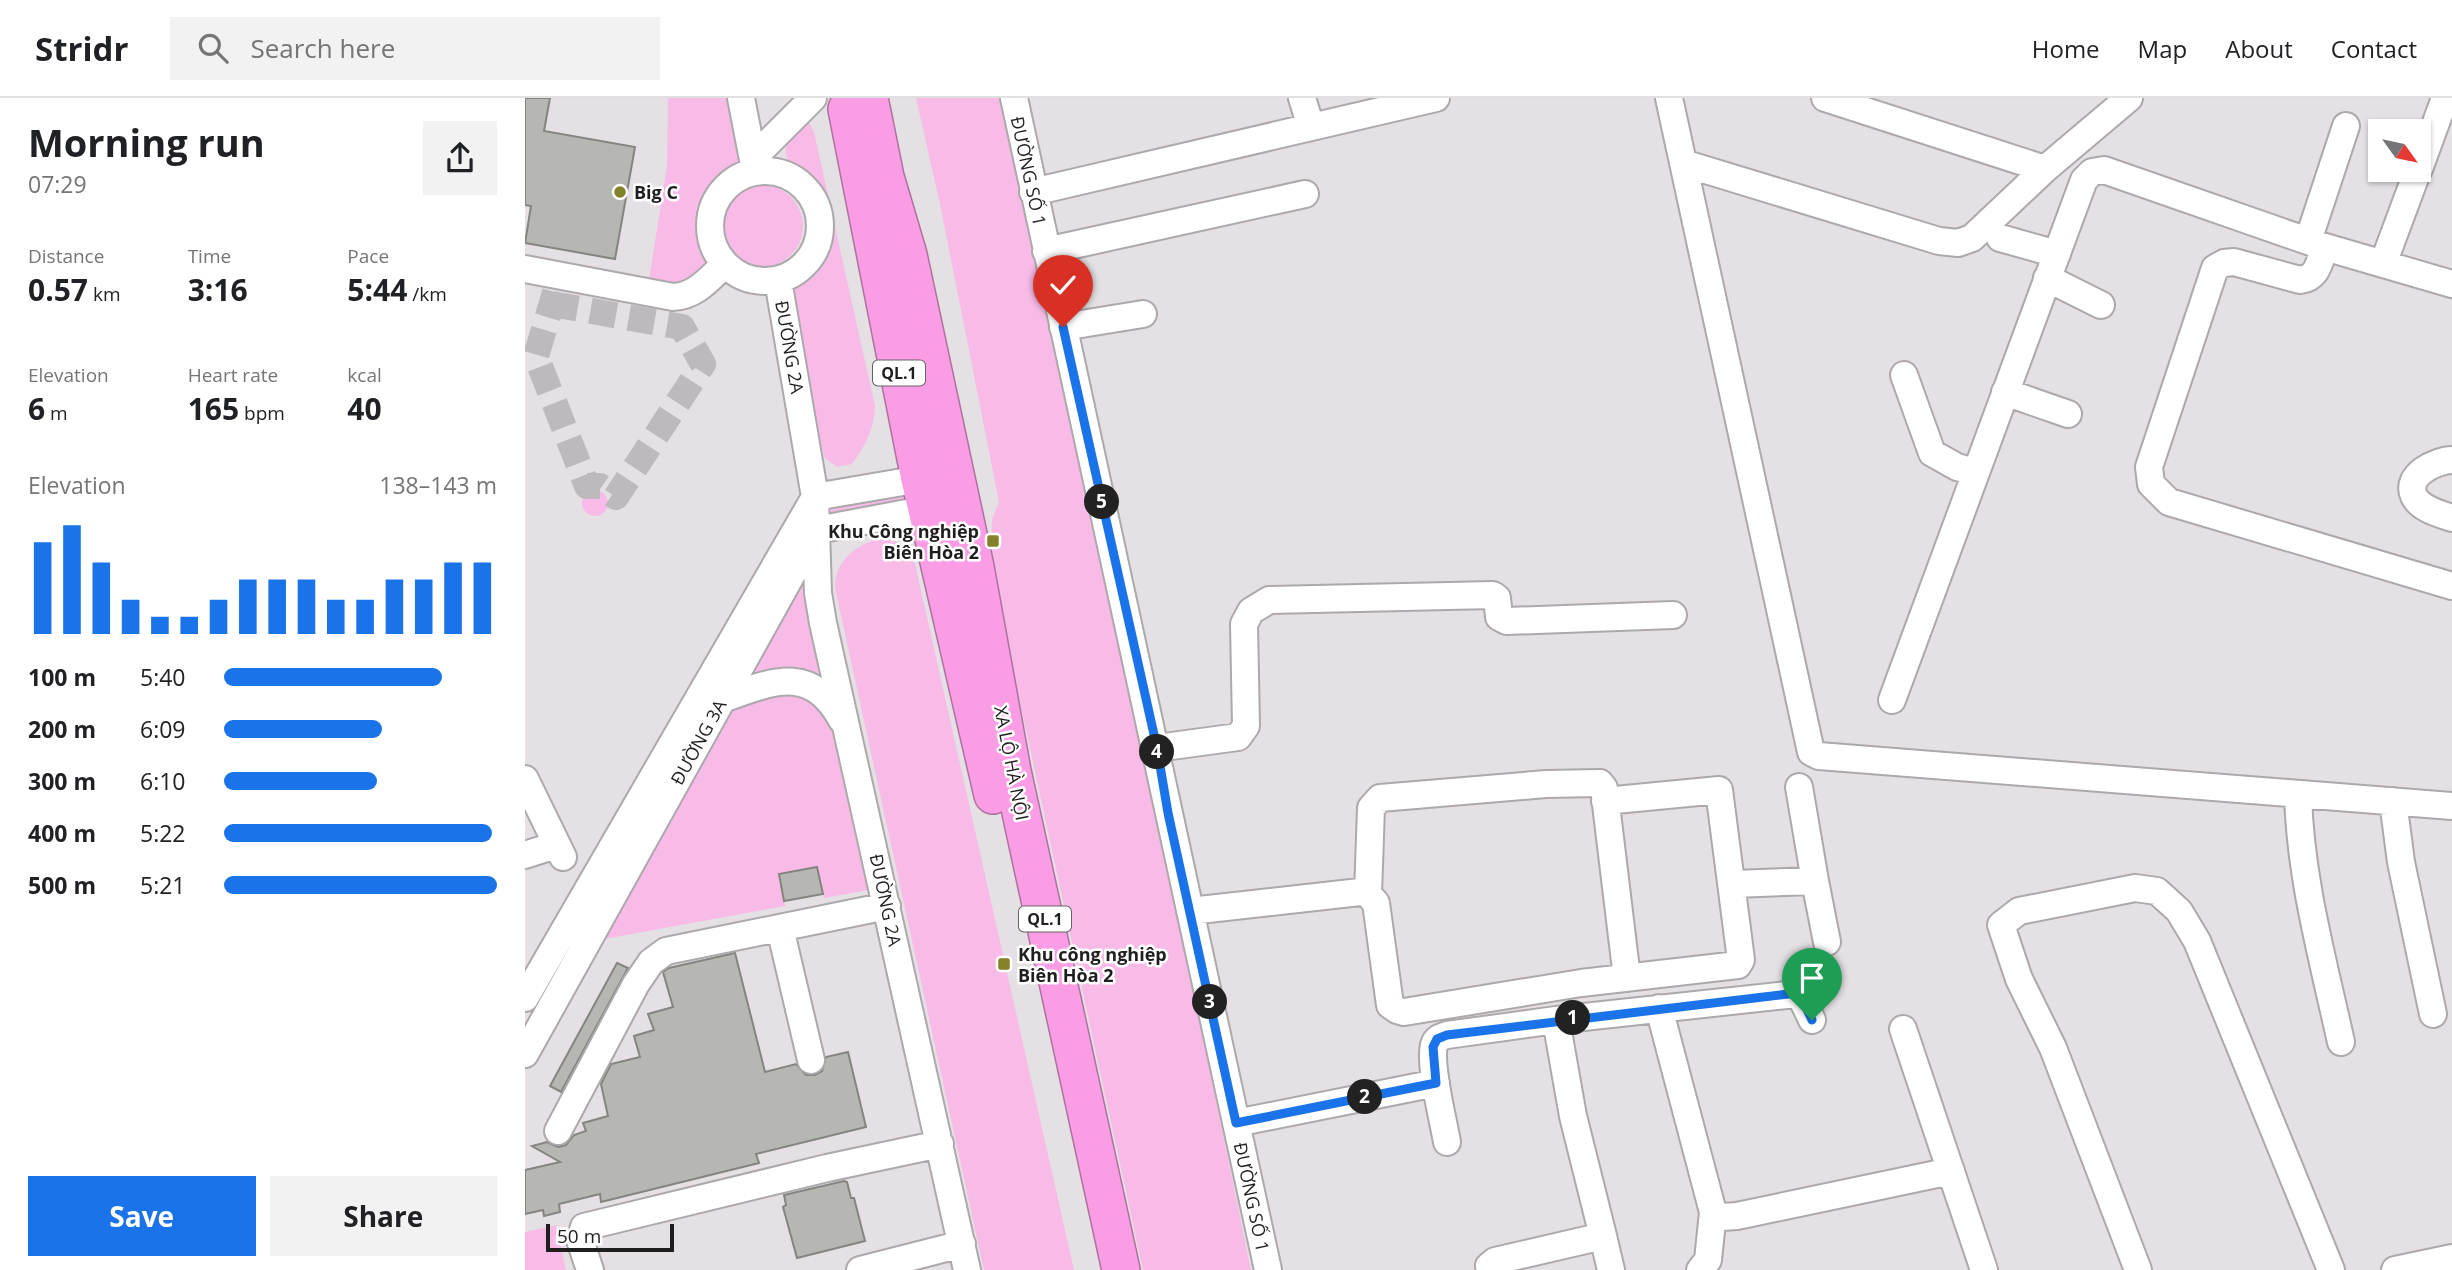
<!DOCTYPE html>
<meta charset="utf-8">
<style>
:root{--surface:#fff;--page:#f2f2f2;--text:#202124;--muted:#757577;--line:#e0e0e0;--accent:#1a73e8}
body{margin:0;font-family:"Open Sans",sans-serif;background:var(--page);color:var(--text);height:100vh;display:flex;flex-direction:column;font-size:26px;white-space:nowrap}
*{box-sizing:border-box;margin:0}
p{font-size:23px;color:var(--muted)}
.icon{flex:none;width:38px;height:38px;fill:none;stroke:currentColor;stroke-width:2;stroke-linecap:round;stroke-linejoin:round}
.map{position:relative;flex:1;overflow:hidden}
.side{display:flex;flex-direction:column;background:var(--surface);width:525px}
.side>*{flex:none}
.needle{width:46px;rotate:123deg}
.controls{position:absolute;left:1843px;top:21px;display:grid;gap:14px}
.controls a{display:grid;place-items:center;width:63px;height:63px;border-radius:0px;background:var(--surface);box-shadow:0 2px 5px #0004;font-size:35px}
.scale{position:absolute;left:21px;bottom:18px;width:128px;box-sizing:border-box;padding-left:7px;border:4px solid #1f1e1f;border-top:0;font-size:19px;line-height:24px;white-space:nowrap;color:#1f1e1f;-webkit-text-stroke:5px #fff;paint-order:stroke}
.pin{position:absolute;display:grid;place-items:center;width:60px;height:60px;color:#fff;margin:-72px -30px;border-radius:50% 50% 50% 0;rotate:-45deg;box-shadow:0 0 7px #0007}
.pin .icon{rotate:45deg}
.km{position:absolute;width:35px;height:35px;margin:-18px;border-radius:50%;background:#222;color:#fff;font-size:19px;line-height:35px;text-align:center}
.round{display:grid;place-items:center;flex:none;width:74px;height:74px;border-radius:0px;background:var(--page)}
.head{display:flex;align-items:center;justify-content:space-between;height:119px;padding:0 28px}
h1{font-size:38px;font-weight:700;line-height:52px}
.figures{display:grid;grid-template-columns:repeat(3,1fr);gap:10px;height:119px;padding:7px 28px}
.figures div{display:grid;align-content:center}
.figures b{font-size:30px;font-weight:700}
.figures small{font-size:19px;font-weight:400}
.figures p{font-size:19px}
.chart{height:196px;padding:14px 28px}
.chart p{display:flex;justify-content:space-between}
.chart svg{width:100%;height:126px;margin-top:7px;stroke:var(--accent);stroke-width:6}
.action{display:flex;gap:14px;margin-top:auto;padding:14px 28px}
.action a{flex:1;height:80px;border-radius:0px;background:var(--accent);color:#fff;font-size:28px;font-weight:700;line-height:80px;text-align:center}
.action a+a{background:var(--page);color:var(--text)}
ul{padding:0 28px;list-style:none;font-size:23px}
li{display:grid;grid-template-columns:112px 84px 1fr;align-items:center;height:52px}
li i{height:18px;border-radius:9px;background:var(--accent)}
header{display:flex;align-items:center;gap:42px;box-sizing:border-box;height:98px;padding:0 35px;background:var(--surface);border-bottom:2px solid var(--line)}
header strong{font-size:33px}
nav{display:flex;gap:38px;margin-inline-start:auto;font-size:24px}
.search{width:490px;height:63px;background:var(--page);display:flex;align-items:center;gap:18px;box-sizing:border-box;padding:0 24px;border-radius:0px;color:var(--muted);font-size:26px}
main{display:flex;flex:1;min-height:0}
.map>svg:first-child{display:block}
.green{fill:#f8bbe8}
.building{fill:#b6b6b2;stroke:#848480;stroke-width:2}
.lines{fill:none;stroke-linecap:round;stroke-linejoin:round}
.minor-tunnel{stroke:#bdb9bc;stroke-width:26;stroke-dasharray:26 13;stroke-linecap:butt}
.minor-casing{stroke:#ada8ab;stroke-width:30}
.highway-casing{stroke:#ad719f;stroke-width:40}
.minor{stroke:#fff;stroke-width:26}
.highway{stroke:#fa9de4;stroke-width:37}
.route-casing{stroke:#fff;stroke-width:14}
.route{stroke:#1a73e8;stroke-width:9}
.poi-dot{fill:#83822b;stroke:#fff;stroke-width:2.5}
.labels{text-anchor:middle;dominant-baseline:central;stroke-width:5;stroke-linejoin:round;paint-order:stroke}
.shield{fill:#fff;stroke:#626262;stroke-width:2}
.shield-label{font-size:16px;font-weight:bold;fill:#1f1e1f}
.street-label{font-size:18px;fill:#1f1e1f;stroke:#fff}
.poi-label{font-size:18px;font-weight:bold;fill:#1f1e1f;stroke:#fff;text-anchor:start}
</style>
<header>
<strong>Stridr</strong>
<div class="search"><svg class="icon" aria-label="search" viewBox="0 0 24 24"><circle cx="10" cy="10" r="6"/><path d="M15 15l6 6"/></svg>Search here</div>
<nav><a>Home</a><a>Map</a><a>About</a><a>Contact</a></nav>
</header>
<main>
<section class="side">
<div class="head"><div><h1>Morning run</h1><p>07:29</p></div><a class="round"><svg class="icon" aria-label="share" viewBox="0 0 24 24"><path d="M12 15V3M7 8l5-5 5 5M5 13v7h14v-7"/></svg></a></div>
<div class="figures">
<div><p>Distance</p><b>0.57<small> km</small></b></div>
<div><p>Time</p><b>3:16</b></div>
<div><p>Pace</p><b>5:44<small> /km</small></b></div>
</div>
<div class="figures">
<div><p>Elevation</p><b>6<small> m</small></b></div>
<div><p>Heart rate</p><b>165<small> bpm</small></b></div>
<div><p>kcal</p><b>40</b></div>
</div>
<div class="chart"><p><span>Elevation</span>138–143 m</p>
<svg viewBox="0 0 160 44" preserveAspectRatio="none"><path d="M5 44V12M15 44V6M25 44V19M35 44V32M45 44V38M55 44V38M65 44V32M75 44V25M85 44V25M95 44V25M105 44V32M115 44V32M125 44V25M135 44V25M145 44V19M155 44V19"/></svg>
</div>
<ul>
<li><b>100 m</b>5:40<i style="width:80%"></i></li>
<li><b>200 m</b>6:09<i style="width:58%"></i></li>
<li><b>300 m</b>6:10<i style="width:56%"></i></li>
<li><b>400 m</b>5:22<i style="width:98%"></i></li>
<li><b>500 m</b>5:21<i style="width:100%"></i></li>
</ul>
<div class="action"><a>Save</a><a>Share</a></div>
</section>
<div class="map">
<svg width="1927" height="1172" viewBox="0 0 1927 1172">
<rect width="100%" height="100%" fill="#e4e0e3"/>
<path class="green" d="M143,0H210L223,69C185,84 164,129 192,165L169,187L123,189L142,67Z
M391,0H483L726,1172H618L467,475V421L474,404L415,106Z
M276,24L284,25L289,34L350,308C349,330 341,348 327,366L312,369L299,359L268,216C268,203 266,190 274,179C288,160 304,153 301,123C297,78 232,68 276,24Z
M196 128a41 41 0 1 1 82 0a41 41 0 1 1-82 0Z
M389,392L392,403L297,421L296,408Z
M57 405a13 13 0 1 1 26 0a13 13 0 1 1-26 0Z
M352,441C374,442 381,447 390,466L549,1172H459L310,490C310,464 328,449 352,441Z
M283,469L304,593L214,589Z
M263,589L305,612L349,791L299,800L292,769L254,776L260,808L74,842L205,605Z
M31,1127L41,1172H0V1134Z"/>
<path class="building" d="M0,0H25L19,33L110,49L90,161L0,145L6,108L0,107Z
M292,769L298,796L259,803L254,776Z
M210,855L240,974L271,966L281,977H290L297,973L301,959L323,954L341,1029L231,1056L234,1065L76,1104L75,1096L34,1106L35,1114L19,1118L18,1112L0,1116V1072L35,1064L7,1048L22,1044L33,1049L41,1047L49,1037L61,1033L58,1025L83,1018L76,986L86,966L115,959L109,938L129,932L123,916L148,909L138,874L144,870Z
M92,865L103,870L36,994L25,988Z
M319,1083L322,1084L326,1100H329L340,1143L272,1160L258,1109L261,1107L259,1097Z"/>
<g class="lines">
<path class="minor-tunnel" d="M27,206L157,229L178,266L91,399L75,388H62L11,258L35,178"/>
<g class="minor-casing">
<path id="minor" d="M216,0L230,72
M489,0L743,1172
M777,0L786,29
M1144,0L1286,654L1294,658L1927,708
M1300,0L1520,71
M228,60L288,0
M1158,65L1414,143L1433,145L1447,140L1520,71L1604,0
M1894,71L1920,0
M185 128a55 55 0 1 1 110 0a55 55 0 1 1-110 0Z
M508,94L911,0
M1475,140L1532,156
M1783,143L1821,28
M1800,149C1794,164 1793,180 1775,182L1709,164L1699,165L1690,170L1624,369L1626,386L1644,404L1927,488
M521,153L780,96
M1858,166L1893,72
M0,171L148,199C171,198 184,181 200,166
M1522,180L1576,207
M253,182L290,399L293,495L298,525L442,1172
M538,229L618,216
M1379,277L1407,355L1432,369L1450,374
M1480,294L1543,316
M1927,362C1912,362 1879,377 1889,398C1895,411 1915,416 1927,420
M292,432L403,411
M195,602C246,584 285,564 317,622
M1367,602L1559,82L1567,74L1579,72L1800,149L1927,186
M632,650L713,639L721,628L719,526L726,513L744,502L968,497L972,500L974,519L982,523L1148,517
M0,681L38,759
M1773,696C1775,780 1798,862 1816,944
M1868,703L1876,764L1908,916
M0,757L31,747
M1290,783L1302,844
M1208,786L1290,783L1274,689
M843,796L846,710L855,700L1021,686L1075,685L1079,690L1102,880
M665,813L835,794L843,796L851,805L865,907L872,912L879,914L1056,885L1213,867L1216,862L1194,692L1080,703
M255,830L286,962
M0,900L290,399L395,381
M1134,910L1188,1114L1197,1119L1212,1118L1426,1073
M1378,931L1459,1172
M0,956L291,433
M711,1025L911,985
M33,1033L111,886L126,864L141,853L362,808
M922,1044C918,1021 904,967 909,947C911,940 916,939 922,937L1031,922
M1078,1138L1086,1172
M65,1172L55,1142L59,1129L302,1070L415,1046
M335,1172L437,1146
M965,1172L964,1168L970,1163L1078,1138L1048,1018L1031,922L1271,896L1277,901L1287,922
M1175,1172L1183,1162L1188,1114
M1613,1172L1528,950L1494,881L1476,827L1494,813L1610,790L1632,793L1654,813L1672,843L1806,1172
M1870,1172L1927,1160"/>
</g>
<g class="highway-casing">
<path id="highway" d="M344,0L360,79L383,157L450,469L487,673L596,1172
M322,11L395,381L468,697"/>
</g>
<use href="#minor" class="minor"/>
<use href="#highway" class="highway"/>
</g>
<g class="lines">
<g class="route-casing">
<path id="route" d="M538,229L632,650L643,715L711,1025L911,985L908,949L912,941L922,937L1263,896H1272L1277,901L1287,922"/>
</g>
<use href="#route" class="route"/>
</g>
<g class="poi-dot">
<circle cx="95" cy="94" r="7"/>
<rect x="461" y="436" width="14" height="14" rx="3.5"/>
<rect x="472" y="859" width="14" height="14" rx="3.5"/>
</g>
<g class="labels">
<g class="shield">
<rect x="348" y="262.5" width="52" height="25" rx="5"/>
<rect x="494" y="808.5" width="52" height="25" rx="5"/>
</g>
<g class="shield-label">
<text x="374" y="275">QL.1</text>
<text x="520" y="821">QL.1</text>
</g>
<g class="street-label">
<text transform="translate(504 73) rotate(78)">ĐƯỜNG SỐ 1</text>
<text transform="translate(265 249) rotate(80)">ĐƯỜNG 2A</text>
<text transform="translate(173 644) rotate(-61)">ĐƯỜNG 3A</text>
<text transform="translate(487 665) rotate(79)">XA LỘ HÀ NỘI</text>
<text transform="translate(361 802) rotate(78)">ĐƯỜNG 2A</text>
<text transform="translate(727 1099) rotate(78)">ĐƯỜNG SỐ 1</text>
</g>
<g class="poi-label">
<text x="109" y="94">Big C</text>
<text x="454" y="433" text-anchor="end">Khu Công nghiệp<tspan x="454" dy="21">Biên Hòa 2</tspan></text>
<text x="493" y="856">Khu công nghiệp<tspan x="493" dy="21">Biên Hòa 2</tspan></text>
</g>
</g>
</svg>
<div class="controls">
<a><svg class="needle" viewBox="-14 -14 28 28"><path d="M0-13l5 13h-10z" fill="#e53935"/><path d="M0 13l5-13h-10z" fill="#757577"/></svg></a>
</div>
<div class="scale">50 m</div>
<div class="pin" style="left:1287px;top:922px;background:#1e9e55"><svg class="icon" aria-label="arrive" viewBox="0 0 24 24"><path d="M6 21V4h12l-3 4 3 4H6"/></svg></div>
<div class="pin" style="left:538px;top:229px;background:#d93025"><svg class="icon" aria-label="check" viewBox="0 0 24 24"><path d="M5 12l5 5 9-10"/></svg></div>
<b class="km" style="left:1048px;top:920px">1</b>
<b class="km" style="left:840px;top:999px">2</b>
<b class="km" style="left:685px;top:904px">3</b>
<b class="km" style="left:632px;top:654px">4</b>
<b class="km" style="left:577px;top:404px">5</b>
</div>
</main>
